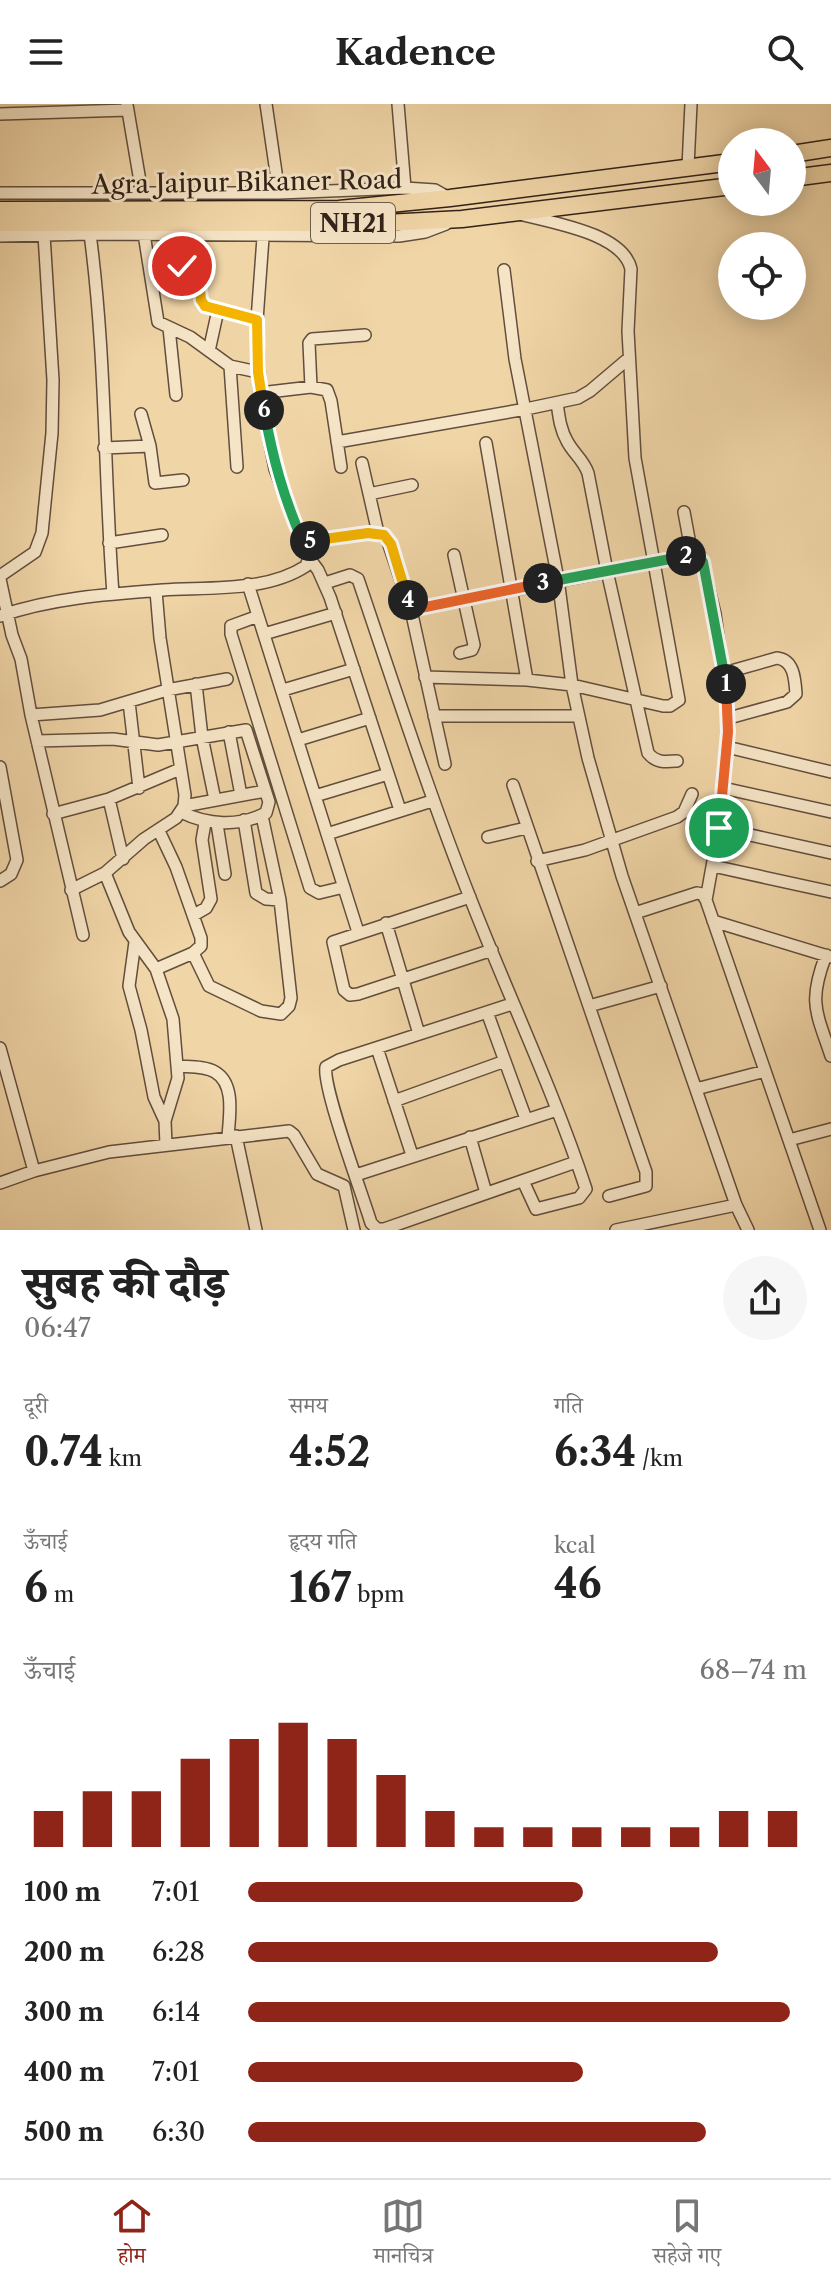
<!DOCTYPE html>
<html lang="hi">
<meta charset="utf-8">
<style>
:root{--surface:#fff;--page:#f6f6f6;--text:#222;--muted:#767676;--line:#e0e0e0;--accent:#8f2418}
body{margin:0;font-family:"Libre Caslon Text","Noto Serif Devanagari",serif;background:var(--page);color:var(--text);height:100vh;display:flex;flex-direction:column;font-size:30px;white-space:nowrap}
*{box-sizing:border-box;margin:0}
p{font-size:26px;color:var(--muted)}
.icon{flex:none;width:44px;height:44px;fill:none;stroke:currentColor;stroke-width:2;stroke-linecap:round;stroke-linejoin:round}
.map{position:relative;height:1126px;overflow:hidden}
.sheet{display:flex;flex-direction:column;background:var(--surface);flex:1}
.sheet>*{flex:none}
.needle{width:52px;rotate:344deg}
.controls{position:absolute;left:718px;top:24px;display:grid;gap:16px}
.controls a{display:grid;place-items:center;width:88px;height:88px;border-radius:50%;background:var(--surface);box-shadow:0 4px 20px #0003;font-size:40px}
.pin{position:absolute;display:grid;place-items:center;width:68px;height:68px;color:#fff;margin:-34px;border:4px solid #fff;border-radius:50%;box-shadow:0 2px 8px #0007}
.km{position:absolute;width:40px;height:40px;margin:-20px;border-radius:50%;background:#222;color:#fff;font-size:22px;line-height:40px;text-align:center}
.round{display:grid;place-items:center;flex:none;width:84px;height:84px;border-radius:42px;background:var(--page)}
.overview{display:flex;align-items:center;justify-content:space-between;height:136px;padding:0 24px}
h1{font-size:44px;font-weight:800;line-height:60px}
.metrics{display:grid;grid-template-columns:repeat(3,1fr);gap:12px;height:136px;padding:8px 24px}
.metrics div{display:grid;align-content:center}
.metrics b{font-size:40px;font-weight:800}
.metrics small{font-size:22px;font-weight:400}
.metrics p{font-size:22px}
.chart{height:224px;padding:16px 24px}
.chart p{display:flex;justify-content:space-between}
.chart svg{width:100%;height:144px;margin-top:8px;stroke:var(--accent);stroke-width:6}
ul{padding:0 24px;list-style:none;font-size:26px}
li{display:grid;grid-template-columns:128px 96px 1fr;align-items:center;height:60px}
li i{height:20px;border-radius:10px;background:var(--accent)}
header{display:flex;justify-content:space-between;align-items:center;height:104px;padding:0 24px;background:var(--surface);font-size:36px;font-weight:800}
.menu{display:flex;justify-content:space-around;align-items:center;height:112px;border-top:2px solid var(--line);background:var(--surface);font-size:22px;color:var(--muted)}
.menu a{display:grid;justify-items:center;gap:4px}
.menu .selected{color:var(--accent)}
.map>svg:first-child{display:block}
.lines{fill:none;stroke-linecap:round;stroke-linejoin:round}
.minor-casing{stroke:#614e3c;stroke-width:14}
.highway-casing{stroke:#312118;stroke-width:19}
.minor{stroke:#f5e4c6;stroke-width:11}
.highway{stroke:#f0d5a7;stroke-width:16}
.split-1-casing{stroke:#fff;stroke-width:16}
.split-2-casing{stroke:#fff;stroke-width:16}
.split-3-casing{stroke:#fff;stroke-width:16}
.split-4-casing{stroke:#fff;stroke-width:16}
.split-5-casing{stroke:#fff;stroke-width:16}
.split-6-casing{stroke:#fff;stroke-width:16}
.split-7-casing{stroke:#fff;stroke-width:16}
.split-8-casing{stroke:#fff;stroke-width:16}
.split-1{stroke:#f0652b;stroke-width:10}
.split-2{stroke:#22a559;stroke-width:10}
.split-3{stroke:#22a559;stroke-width:10}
.split-4{stroke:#f0652b;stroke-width:10}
.split-5{stroke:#f5b400;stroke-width:10}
.split-6{stroke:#22a559;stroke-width:10}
.split-7{stroke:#f5b400;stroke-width:10}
.split-8{stroke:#f5b400;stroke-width:10}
.labels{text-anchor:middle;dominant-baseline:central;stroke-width:6;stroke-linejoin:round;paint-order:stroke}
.shield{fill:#f5e4c6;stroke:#6c5c4c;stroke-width:2}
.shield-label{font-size:24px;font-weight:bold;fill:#312118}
.street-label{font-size:26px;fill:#312118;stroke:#f5e4c6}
</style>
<header><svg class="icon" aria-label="menu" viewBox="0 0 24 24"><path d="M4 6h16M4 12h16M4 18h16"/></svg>Kadence<svg class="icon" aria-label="search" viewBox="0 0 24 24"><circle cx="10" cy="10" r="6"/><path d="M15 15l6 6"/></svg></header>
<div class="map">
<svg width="831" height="1126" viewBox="0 0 831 1126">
<rect width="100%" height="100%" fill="#f0d5a7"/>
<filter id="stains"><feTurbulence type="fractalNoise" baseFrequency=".0025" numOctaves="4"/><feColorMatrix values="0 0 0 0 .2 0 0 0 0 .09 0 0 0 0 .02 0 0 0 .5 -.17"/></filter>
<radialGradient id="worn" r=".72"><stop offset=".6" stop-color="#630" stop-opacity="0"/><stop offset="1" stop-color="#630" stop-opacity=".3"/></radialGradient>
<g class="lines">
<g class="minor-casing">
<path id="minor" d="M266,0L279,89
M398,0L405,84
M127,1L142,89
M0,10L128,6
M688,63L691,0
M0,89H279L405,84L435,86L449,94
M90,130C106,249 104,370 113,490
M144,130L158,218L190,233L230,262L258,268
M178,130L184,165L198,167L201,196L204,202L257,216
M0,132L90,130L399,132L425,128L446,120
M504,166L515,255L558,475L572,581L588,654L622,772L736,1101L748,1126
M169,224L176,291
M209,247L218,206
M230,262L237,363
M311,283L309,239L312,235L365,231
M260,289L311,283L327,286L331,297L341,363
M557,299C559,312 560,325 567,337C573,349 583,355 588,369L607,467L648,649C656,659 665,658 677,657
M141,310L150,342L155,379L183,376
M337,338L526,305L578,294L590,287L629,254
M486,339L527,576
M104,344L150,342
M362,359L378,429
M369,390L412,381
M684,408L692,451
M303,438L368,429H378L387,435L411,506L445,660
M109,439L162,431
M454,451L474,541L472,546L460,549
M309,454L318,466L330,493L400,706
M0,472L35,448L42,429L52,329L53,276L44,131
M0,475L12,531L21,555L31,611L83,831
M325,479L350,471L358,475C394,581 428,687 469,791C507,889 553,985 586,1085L579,1094L536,1105L523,1077
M248,480L358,828
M411,506L692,451L701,453L715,510L729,614L719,724L706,796
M0,512C51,494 109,490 163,486C208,483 267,488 306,462L309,454L275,365L260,289L257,216L264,120
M258,512L231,522V530L310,784L319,789L344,783
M264,530L336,509
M724,569L777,554C794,556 795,575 796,590L787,598L729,614
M425,573L527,576L572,581L663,602H670L679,596L635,354L628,227L631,165C623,129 552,119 520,110
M196,580L202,633L215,696
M283,586L354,565
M129,598L139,684
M31,611L100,606L167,586L227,575
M434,612H578
M229,628L241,691
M298,636L370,614
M37,637L113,635L158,641L246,626L269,698L266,709C239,723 207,721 181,708
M727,643L831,668
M0,663L17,756L11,770L0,777
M513,681L646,1068V1082L609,1092
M723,684L831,708
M315,692L388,670
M109,695L123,755
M184,702L265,687
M53,710L109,695L180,665
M244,716L256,789L266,795L280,796
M217,720L225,770
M719,724L831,749
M327,730L432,697
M488,733L526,724
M537,757L585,746L677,713L684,708L692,690
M713,762L831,788
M105,769L129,828L156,865L173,915L178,974L165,1017L166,1041
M71,786L105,769L144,735L176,714L184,702L185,691L160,534L156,487
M470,793L333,838L344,886L350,891L358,890L492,846
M635,809L697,789L702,790L706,796L820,1126
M194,811L206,804L211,795L202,736L205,719
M713,817L831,853
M386,819L419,930
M135,838L129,882L141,926L154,993L165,1017
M193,849L209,882L261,907L281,910L289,902L291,894L280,796L262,712
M826,851C808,898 816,907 831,952
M156,865L193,849L201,842V834L176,763L159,727
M512,900L339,956L326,963C322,983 363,1092 371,1119L377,1125H384L576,1058
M589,902L661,882
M487,908L526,1015
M0,944L34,1067L0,1079
M377,944L412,1051
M178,962C189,963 205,962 215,968C236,980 229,1014 228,1033
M696,985L765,967
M394,997L505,957
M236,1032L256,1126
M470,1033L486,1089
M789,1036L831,1025
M34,1067L109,1048L289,1027L294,1031L317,1070L344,1082L354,1126
M356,1071L557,1006
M616,1126L736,1101"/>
</g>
<g class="highway-casing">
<path id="highway" d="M792,50L831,44
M792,74L831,69
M0,106L339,105L450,94L732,58
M0,119H386L462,115L732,82"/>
</g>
<use href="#minor" class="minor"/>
<use href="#highway" class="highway"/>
</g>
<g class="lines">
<g class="split-1-casing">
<path id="split-1" d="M719,724L728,628L726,580"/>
</g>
<g class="split-2-casing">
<path id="split-2" d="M686,452L698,451L703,458L726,580"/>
</g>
<g class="split-3-casing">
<path id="split-3" d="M543,479L686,452"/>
</g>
<g class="split-4-casing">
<path id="split-4" d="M408,496L411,506L543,479"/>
</g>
<g class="split-5-casing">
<path id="split-5" d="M310,437L368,429L384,431L391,440L408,496"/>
</g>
<g class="split-6-casing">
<path id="split-6" d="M264,306C273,355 283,392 303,438L310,437"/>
</g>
<g class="split-7-casing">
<path id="split-7" d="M205,202L257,216L258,268L264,306"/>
</g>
<g class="split-8-casing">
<path id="split-8" d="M182,162L198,167L201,196L205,202"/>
</g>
<use href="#split-1" class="split-1"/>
<use href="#split-2" class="split-2"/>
<use href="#split-3" class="split-3"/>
<use href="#split-4" class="split-4"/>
<use href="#split-5" class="split-5"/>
<use href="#split-6" class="split-6"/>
<use href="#split-7" class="split-7"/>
<use href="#split-8" class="split-8"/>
</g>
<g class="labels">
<rect class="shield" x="311" y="99" width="84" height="40" rx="6"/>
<g class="shield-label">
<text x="353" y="119">NH21</text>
</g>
<g class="street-label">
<text transform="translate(247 78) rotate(-1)">Agra Jaipur Bikaner Road</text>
</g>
</g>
<rect width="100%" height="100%" filter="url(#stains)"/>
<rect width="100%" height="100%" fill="url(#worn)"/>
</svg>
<div class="controls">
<a><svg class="needle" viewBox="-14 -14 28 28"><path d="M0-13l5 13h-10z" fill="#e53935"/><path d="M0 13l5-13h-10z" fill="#767676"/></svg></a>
<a><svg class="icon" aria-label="locate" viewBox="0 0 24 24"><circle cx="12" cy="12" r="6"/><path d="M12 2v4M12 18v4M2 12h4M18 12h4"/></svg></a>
</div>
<div class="pin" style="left:719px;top:724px;background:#1e9e55"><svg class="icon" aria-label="arrive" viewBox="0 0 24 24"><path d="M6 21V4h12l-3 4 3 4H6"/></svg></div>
<div class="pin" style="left:182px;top:162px;background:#d93025"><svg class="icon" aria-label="check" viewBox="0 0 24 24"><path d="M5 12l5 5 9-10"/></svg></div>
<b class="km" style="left:726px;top:580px">1</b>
<b class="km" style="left:686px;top:452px">2</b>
<b class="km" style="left:543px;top:479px">3</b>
<b class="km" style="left:408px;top:496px">4</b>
<b class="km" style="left:310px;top:437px">5</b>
<b class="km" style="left:264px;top:306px">6</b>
</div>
<section class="sheet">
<div class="overview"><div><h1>सुबह की दौड़</h1><p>06:47</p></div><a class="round"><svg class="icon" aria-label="share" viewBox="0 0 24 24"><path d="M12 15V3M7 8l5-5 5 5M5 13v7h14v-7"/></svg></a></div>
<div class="metrics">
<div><p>दूरी</p><b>0.74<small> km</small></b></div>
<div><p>समय</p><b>4:52</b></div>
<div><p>गति</p><b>6:34<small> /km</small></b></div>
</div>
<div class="metrics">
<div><p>ऊँचाई</p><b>6<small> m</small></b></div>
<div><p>हृदय गति</p><b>167<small> bpm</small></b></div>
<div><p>kcal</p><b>46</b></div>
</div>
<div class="chart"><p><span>ऊँचाई</span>68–74 m</p>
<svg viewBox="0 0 160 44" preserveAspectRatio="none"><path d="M5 44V33M15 44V27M25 44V27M35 44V17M45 44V11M55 44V6M65 44V11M75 44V22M85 44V33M95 44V38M105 44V38M115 44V38M125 44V38M135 44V38M145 44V33M155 44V33"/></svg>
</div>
<ul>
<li><b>100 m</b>7:01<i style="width:60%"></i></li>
<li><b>200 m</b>6:28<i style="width:84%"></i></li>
<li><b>300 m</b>6:14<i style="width:97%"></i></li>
<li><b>400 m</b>7:01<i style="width:60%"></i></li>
<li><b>500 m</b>6:30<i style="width:82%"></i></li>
</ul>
</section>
<nav class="menu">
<a class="selected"><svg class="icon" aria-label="home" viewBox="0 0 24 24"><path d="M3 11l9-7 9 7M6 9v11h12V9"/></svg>होम</a>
<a><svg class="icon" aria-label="map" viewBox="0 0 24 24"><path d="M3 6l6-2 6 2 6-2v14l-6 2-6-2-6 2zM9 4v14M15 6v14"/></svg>मानचित्र</a>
<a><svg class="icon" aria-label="saved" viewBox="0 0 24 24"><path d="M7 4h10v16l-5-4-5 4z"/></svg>सहेजे गए</a>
</nav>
